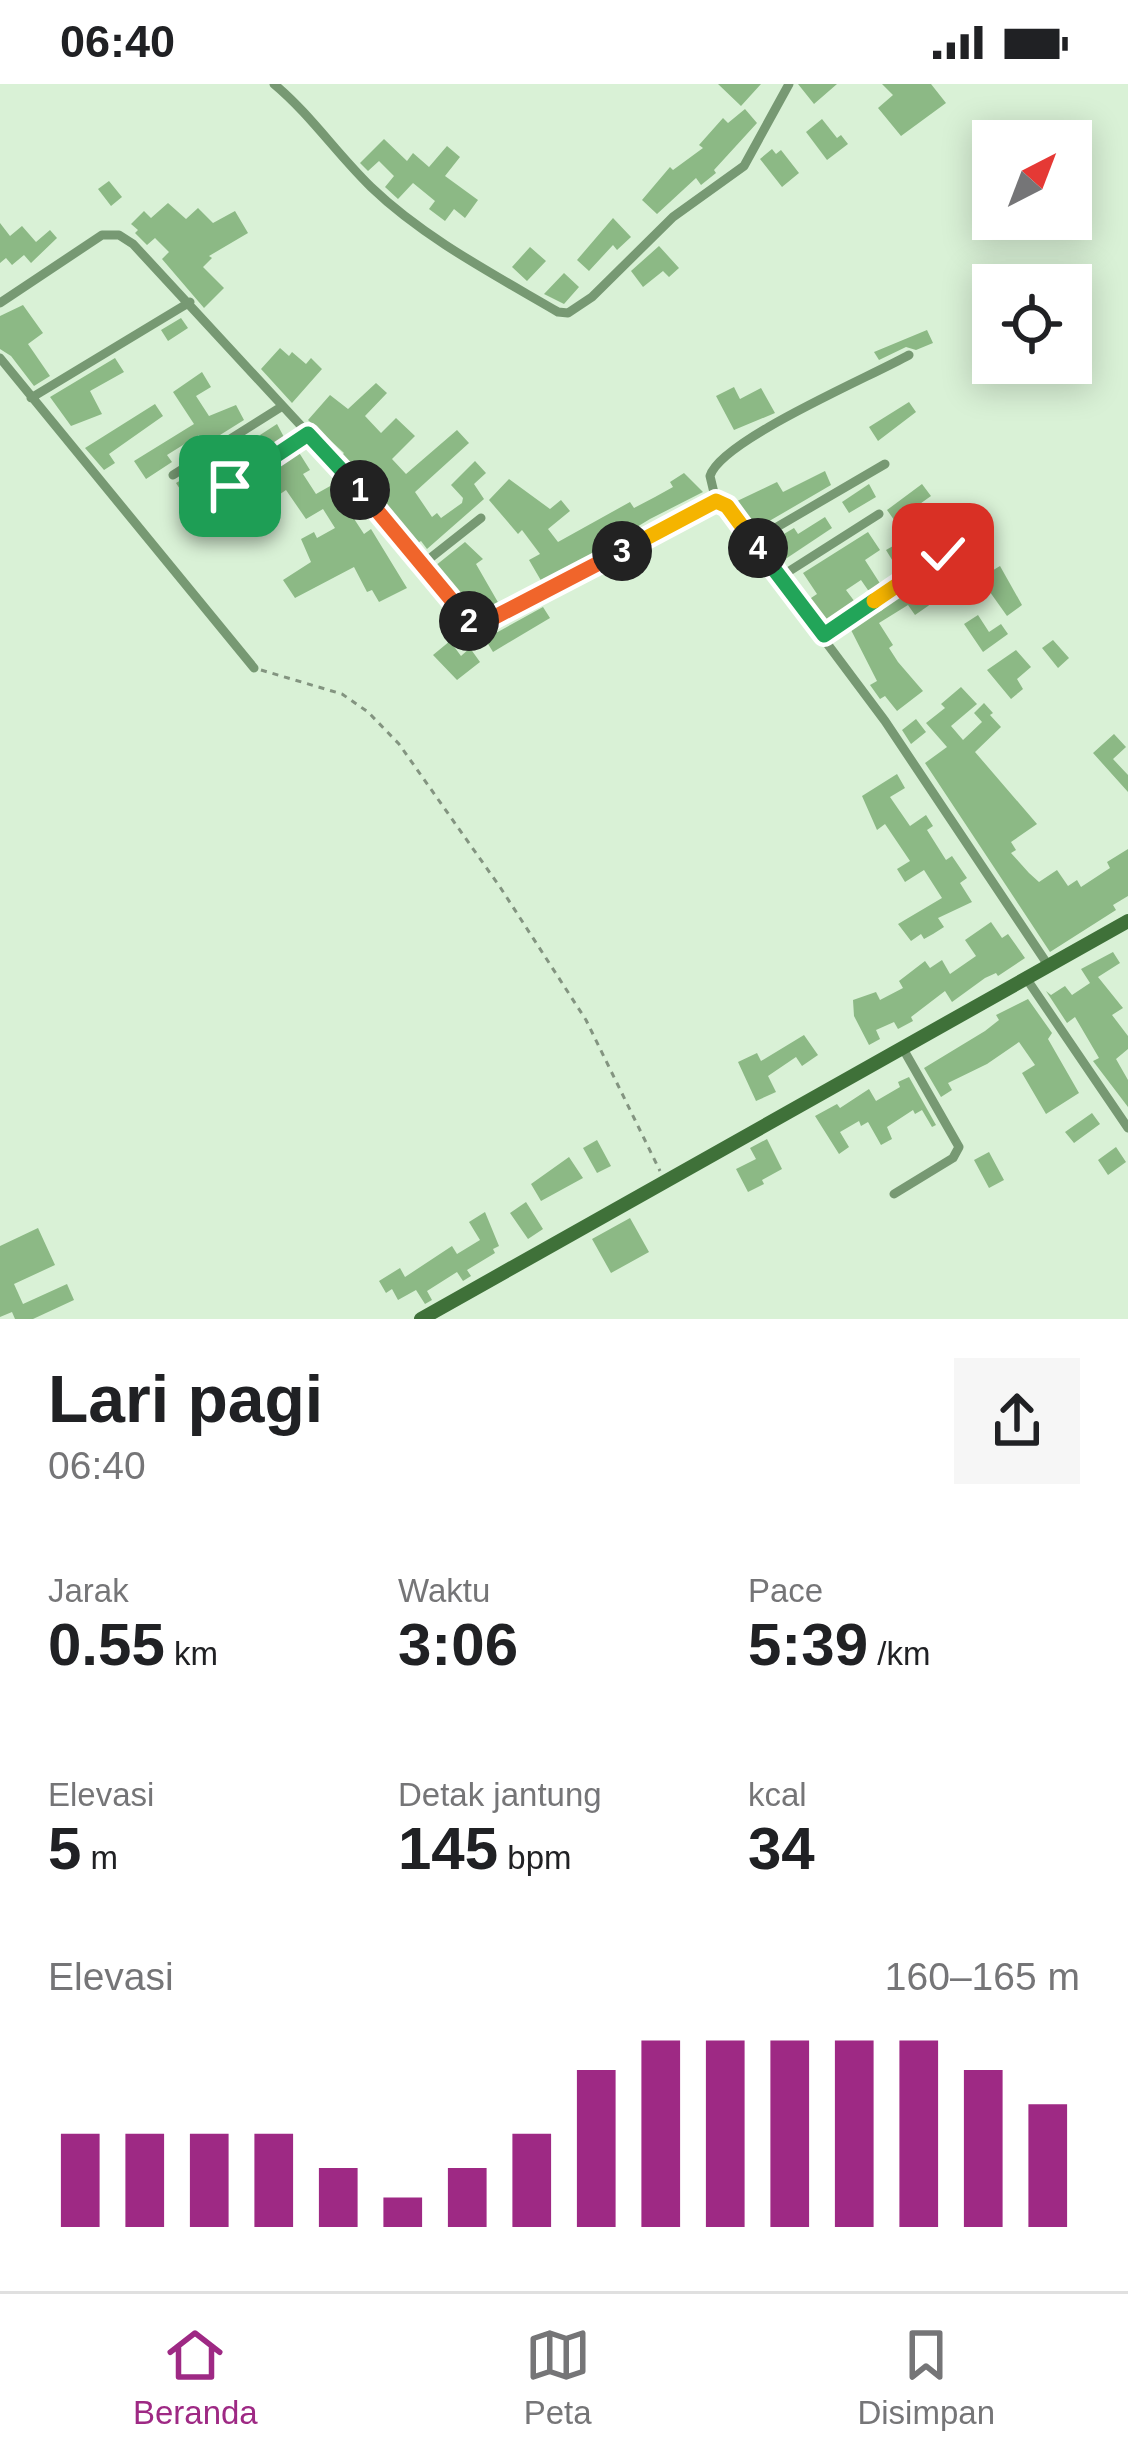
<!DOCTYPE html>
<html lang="id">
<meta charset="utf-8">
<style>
:root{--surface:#fff;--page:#f6f6f6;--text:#202124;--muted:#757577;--line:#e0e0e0;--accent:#9e2984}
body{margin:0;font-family:Arial,sans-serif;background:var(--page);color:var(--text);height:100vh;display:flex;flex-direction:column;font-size:45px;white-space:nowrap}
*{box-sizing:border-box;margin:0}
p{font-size:39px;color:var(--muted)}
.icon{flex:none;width:66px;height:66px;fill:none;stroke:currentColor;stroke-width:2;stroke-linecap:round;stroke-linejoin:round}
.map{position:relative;height:1235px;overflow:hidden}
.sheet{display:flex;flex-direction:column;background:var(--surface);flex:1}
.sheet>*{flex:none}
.needle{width:78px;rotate:42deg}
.controls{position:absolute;left:972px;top:36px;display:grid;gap:24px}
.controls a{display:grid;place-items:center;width:120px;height:120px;border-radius:0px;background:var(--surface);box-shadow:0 6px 30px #0003;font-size:60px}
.pin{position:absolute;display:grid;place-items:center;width:102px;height:102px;color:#fff;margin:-51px;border-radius:24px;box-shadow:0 6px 18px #0006}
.km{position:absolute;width:60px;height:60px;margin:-30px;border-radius:50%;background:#222;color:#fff;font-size:33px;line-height:60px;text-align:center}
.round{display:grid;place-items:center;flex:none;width:126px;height:126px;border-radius:0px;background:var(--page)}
.head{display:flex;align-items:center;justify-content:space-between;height:204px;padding:0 48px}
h1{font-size:66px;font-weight:700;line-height:90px}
.figures{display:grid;grid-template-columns:repeat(3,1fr);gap:18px;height:204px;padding:12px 48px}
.figures div{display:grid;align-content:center}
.figures b{font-size:60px;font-weight:700}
.figures small{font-size:33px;font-weight:400}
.figures p{font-size:33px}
.chart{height:336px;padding:24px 48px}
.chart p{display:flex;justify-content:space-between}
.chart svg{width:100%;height:216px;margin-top:12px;stroke:var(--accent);stroke-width:6}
.status{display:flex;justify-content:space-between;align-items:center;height:84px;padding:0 60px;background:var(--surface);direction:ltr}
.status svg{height:33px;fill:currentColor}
.tab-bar{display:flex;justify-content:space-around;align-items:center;height:168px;border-top:3px solid var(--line);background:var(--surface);font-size:33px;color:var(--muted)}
.tab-bar a{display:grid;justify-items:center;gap:6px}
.tab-bar .on{color:var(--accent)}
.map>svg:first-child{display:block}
.building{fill:#8cb985}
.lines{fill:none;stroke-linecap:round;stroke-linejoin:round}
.path{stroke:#839480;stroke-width:3;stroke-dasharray:6 6;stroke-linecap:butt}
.minor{stroke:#779973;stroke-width:9}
.secondary{stroke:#3f7139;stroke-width:14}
.split-1-casing{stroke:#fff;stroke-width:24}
.split-2-casing{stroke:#fff;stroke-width:24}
.split-3-casing{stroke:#fff;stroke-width:24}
.split-4-casing{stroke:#fff;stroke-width:24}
.split-5-casing{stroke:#fff;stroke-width:24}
.split-6-casing{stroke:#fff;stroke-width:24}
.split-1{stroke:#22a559;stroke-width:15}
.split-2{stroke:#f0652b;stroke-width:15}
.split-3{stroke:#f0652b;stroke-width:15}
.split-4{stroke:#f5b400;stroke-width:15}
.split-5{stroke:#22a559;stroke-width:15}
.split-6{stroke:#f5b400;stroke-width:15}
</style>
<div class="status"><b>06:40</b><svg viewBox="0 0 49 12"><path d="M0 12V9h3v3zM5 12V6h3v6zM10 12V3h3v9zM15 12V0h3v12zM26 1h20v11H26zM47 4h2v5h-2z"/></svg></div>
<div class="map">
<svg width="1128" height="1235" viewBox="0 0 1128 1235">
<rect width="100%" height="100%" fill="#d9f1d6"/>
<path class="building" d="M718,0H761L741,22Z
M798,0H837L814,20Z
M882,0H931L946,19L901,52L878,24L893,11Z
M745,25L757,39L714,86L716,89L701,101L696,94L657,130L642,116L670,83L673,86L703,64L699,61L723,34L728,39Z
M822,35L837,54L841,51L848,60L827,76L806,48Z
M384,55L407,77L413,69L429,83L447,62L460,73L445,92L478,116L465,134L454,125L445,137L429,125L435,117L413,99L398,115L385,103L394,92L379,77L368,87L360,79Z
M772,65L776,70L781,66L799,89L782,103L760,75Z
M109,97L122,113L111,122L98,105Z
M168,119L186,135L198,124L213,139L235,127L248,149L209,172L212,174L203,183L224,204L204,224L162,175L169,168L155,154L147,161L135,149L138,146L131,140L144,127L151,134Z
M613,134L631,153L617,166L613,161L589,187L577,176Z
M0,139L10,152L22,142L36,158L50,146L57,154L31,179L24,171L12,181L6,174L0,179Z
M659,162L679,184L669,193L663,187L643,203L631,187Z
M530,163L546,177L527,197L512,183Z
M564,189L579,203L564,220L544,210Z
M23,221L43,249L28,260L50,292L34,302L11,272L0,265V232Z
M181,234L188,244L168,257L161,246Z
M927,246L933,259L916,266L906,263L879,276L874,268Z
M280,264L289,272L292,268L306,280L311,274L322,285L292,319L261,285Z
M115,274L124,288L90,307L102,330L71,342L50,313Z
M202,288L211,303L196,312L209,332L236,321L244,336L204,361L199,351L167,371L172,378L146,395L134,377L194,340L173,308Z
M376,299L387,309L365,332L381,349L396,334L415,352L392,375L406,390L457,346L469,359L415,408L432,433L437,429L441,434L462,419L463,414L451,401L475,377L486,389L474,400L484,415L427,465L421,457L416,460L378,414L390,404L375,388L366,397L341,372L344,369L308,336L330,311L348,325Z
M734,303L740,315L761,304L775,329L734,346L716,312Z
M909,318L916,328L878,357L869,343Z
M155,320L163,332L109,370L115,379L104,386L85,364Z
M277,340L285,355L229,392L219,378L262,354L260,351Z
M298,367L310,386L303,390L316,410L332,401L364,450L371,445L407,504L379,518L372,506L367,508L354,483L295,514L283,496L311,478L301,455L314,448L317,454L335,444L323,425L306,435L286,406L254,428L236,409Z
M202,384L216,406L213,407L223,424L217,428L224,439L202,451L189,427L193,425L176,399Z
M825,387L831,401L754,446L733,419L777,398L783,408Z
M684,389L703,408L650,435L543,500L529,476L540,470L522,446L518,450L489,416L509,395L550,425L561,416L570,427L548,445L558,458L630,418L634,424L655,413L673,403L670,398Z
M869,400L876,413L849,429L842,418Z
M922,400L931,412L910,427L925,446L961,421L977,443L964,452L956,442L931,459L935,465L919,475L913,467L894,479L886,466L907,454L887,426Z
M825,433L832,444L781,478L767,460L794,444L798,450Z
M868,448L880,466L865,476L881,501L870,509L861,496L846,506L855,518L824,539L808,516L817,510L803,489Z
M465,458L483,475L476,480L499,520L490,525L474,529L435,482Z
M1000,482L1022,521L1007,532L980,494Z
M934,494L944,508L928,522L915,531L908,521L879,539L893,561L889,564L898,578L923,607L897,627L885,612L880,615L870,601L877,597L850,544L913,501L917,506Z
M543,523L550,534L493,568L485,555Z
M978,531L989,548L1001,540L1008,550L983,568L964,540Z
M1053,556L1069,574L1058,584L1042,564Z
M450,557L461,572L470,564L480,578L457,596L433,571Z
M1016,566L1031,583L1017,595L1023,605L1011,615L987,586Z
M961,603L977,620L951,642L963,656L982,638L974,629L984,619L993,629L990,631L1001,643L975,668L1037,740L1011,758L1016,766L1011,769L1029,789L1039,798L1057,786L1068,802L1077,796L1081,803L1110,784L1107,778L1128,765V812L1113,821L1116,826L1050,868L925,679L947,663L926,639L945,624L941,620Z
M916,635L926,648L911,660L902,646Z
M1114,650L1126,663L1113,675L1128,691V708L1093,669Z
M897,690L905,704L890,713L910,742L926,731L933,742L927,746L946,776L952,772L967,794L960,799L972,818L938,834L944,843L933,850L924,855L921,850L911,857L898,840L942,814L924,786L905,798L897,785L910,777L885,740L877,746L862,712Z
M991,838L1002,854L1008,850L1025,874L998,892L996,889L985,894L952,918L945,907L911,933L913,937L898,945L894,938L876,946L880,955L869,961L854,932L853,916L876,908L880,916L903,904L899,897L925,877L930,884L942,876L950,890L976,872L965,856Z
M1113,868L1120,879L1098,893L1123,924L1112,931L1128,952V965L1116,975L1128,996V1023L1093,977L1099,974L1075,933L1067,939L1046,907L1051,911L1065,902L1072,911L1090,899L1081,885Z
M1028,915L1052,949L1048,955L1079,1009L1046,1030L1022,989L1035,981L1019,958L987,980L948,999L952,1006L941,1013L924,984L985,947L999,936L996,931Z
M804,951L818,971L802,982L796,973L768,992L776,1008L756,1017L738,978L757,969L761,977Z
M909,993L936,1041L932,1043L922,1026L915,1030L913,1026L887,1043L892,1055L881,1061L868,1038L861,1042L859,1037L840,1048L849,1063L839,1070L815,1032L837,1020L840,1024L869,1005L876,1017L900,1003L898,998Z
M1092,1029L1100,1040L1074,1059L1065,1048Z
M767,1055L782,1085L762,1096L764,1100L748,1108L736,1085L756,1075L750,1064Z
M597,1056L611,1082L597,1089L583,1064Z
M1116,1063L1126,1078L1108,1091L1098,1076Z
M989,1068L1004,1096L989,1104L974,1076Z
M569,1073L583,1094L541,1117L531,1100Z
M526,1118L543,1145L528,1155L510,1129Z
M485,1128L499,1162L493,1165L495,1169L467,1186L471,1192L463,1197L457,1188L427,1207L432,1216L425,1220L416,1206L398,1216L392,1205L386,1209L379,1197L400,1184L405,1193L452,1162L457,1170L480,1156L469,1138Z
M630,1134L649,1168L611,1189L592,1155Z
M38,1144L55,1181L14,1200L23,1220L67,1200L74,1216L33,1235H15L12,1228L0,1233V1162Z"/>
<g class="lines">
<path class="path" d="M261,586L342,610L368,628L399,660L500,803L586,936L660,1087"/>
<path class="minor" d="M274,0C310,30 337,70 371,103C424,154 495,191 558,228L568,229L592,213L673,133L744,82L789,0
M0,219L102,151H119L133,160L341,385L471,539L493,534L531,517L710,419H722L885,637L1048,881
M0,274L254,584
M31,314L190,218
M205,372L223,400L230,402L308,350
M173,391L281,323
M716,417L710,392C721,356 870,293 909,271
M753,457L885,380
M424,479L481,434
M780,493L879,430
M823,551L943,470
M1026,894L1128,1044
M894,1110L953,1074L959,1063L902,963"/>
<path class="secondary" d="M421,1235L1128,837"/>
</g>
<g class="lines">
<g class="split-1-casing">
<path id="split-1" d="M230,402L308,350L360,406"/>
</g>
<g class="split-2-casing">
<path id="split-2" d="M360,406L469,537"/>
</g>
<g class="split-3-casing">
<path id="split-3" d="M469,537L493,534L622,467"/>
</g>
<g class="split-4-casing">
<path id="split-4" d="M622,467L716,417L727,422L758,464"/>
</g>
<g class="split-5-casing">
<path id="split-5" d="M758,464L824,551L874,517"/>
</g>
<g class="split-6-casing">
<path id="split-6" d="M874,517L943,470"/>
</g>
<use href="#split-1" class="split-1"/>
<use href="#split-2" class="split-2"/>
<use href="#split-3" class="split-3"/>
<use href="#split-4" class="split-4"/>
<use href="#split-5" class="split-5"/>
<use href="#split-6" class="split-6"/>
</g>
</svg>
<div class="controls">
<a><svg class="needle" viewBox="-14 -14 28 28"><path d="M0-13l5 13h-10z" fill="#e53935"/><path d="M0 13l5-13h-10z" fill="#757577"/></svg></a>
<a><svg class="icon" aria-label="locate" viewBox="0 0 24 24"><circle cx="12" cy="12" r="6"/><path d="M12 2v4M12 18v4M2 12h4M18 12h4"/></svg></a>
</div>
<div class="pin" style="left:230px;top:402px;background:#1e9e55"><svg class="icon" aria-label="arrive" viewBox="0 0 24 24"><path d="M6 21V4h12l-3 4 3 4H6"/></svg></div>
<div class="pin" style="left:943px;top:470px;background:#d93025"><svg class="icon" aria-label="check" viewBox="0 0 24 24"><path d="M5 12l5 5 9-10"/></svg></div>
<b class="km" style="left:360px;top:406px">1</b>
<b class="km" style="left:469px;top:537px">2</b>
<b class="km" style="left:622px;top:467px">3</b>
<b class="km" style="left:758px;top:464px">4</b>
</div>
<section class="sheet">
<div class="head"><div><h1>Lari pagi</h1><p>06:40</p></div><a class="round"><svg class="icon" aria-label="share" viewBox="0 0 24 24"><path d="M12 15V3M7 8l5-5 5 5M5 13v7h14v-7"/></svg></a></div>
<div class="figures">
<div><p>Jarak</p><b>0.55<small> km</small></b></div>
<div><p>Waktu</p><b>3:06</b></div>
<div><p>Pace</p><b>5:39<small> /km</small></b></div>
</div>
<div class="figures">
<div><p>Elevasi</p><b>5<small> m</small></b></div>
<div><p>Detak jantung</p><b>145<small> bpm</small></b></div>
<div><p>kcal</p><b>34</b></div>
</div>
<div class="chart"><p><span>Elevasi</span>160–165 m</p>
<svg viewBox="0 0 160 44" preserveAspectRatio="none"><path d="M5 44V25M15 44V25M25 44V25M35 44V25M45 44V32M55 44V38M65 44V32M75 44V25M85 44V12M95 44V6M105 44V6M115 44V6M125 44V6M135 44V6M145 44V12M155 44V19"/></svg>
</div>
</section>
<nav class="tab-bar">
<a class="on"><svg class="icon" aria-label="home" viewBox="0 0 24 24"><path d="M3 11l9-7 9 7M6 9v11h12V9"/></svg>Beranda</a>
<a><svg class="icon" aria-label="map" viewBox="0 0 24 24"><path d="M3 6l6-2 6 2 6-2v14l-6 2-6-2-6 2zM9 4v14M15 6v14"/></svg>Peta</a>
<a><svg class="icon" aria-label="saved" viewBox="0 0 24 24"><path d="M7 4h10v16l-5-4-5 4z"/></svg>Disimpan</a>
</nav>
